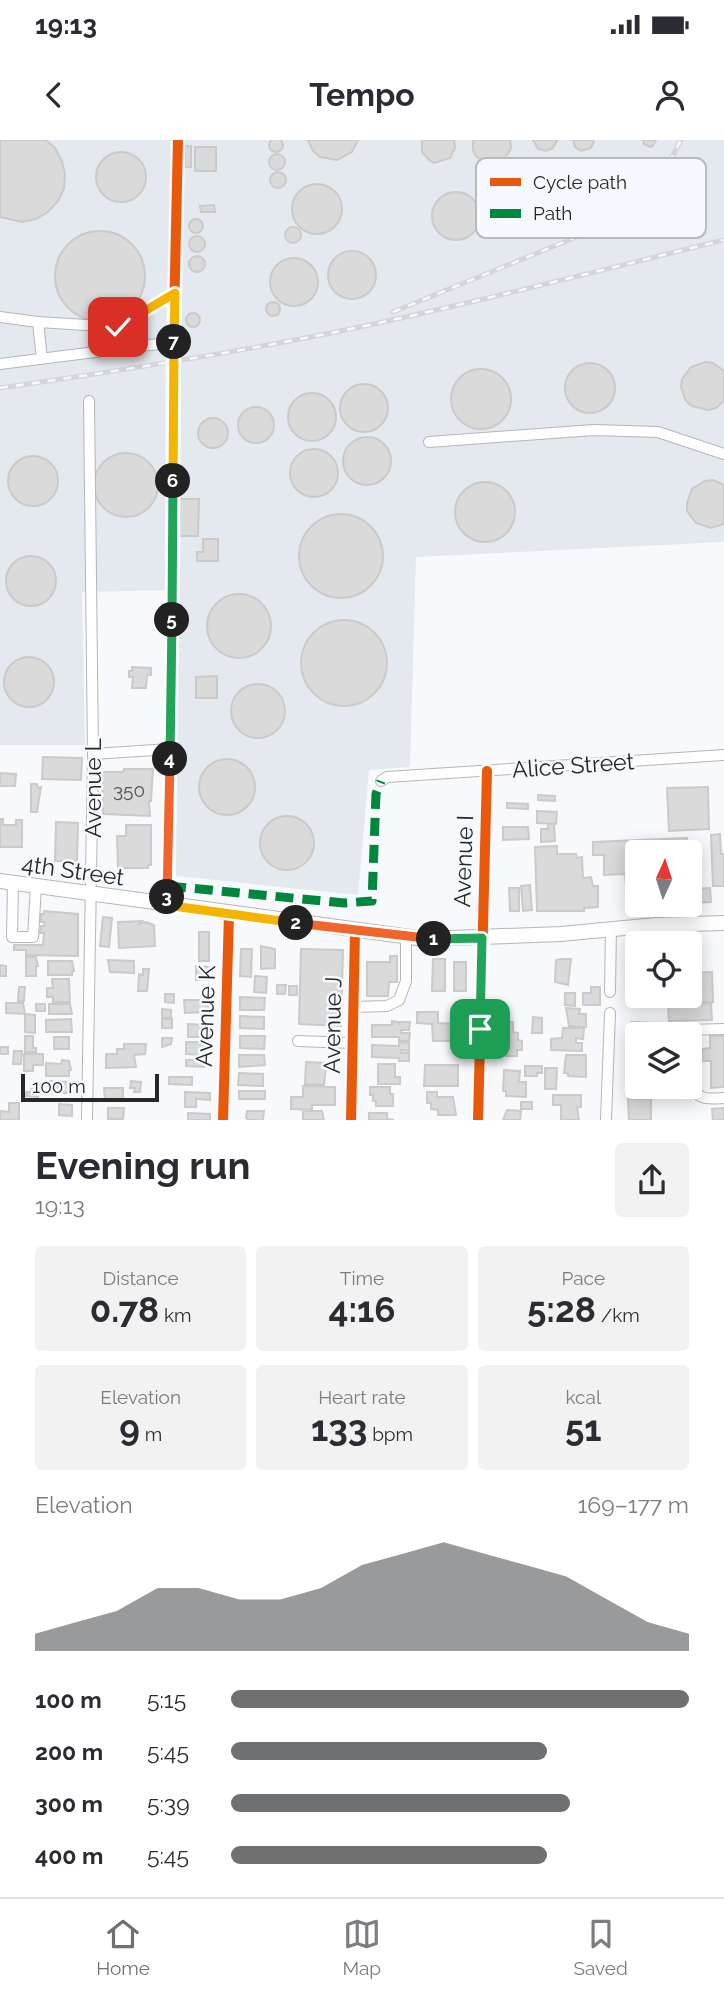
<!DOCTYPE html>
<meta charset="utf-8">
<style>
:root{--surface:#fff;--page:#f2f2f3;--text:#2b2b33;--muted:#7c7c81;--line:#e1e1e2;--accent:#6f7072}
body{margin:0;font-family:Raleway,sans-serif;background:var(--page);color:var(--text);height:100vh;display:flex;flex-direction:column;font-size:26px;white-space:nowrap}
*{box-sizing:border-box;margin:0}
p{font-size:23px;color:var(--muted)}
.icon{flex:none;width:38px;height:38px;fill:none;stroke:currentColor;stroke-width:2;stroke-linecap:round;stroke-linejoin:round}
.map{position:relative;height:980px;overflow:hidden}
.sheet{display:flex;flex-direction:column;background:var(--surface);flex:1}
.sheet>*{flex:none}
.needle{width:46px;rotate:3deg}
.buttons{position:absolute;left:625px;top:700px;display:grid;gap:14px}
.buttons a{display:grid;place-items:center;width:77px;height:77px;border-radius:7px;background:var(--surface);box-shadow:0 4px 18px #0003;font-size:35px}
.scale{position:absolute;left:21px;bottom:18px;width:138px;box-sizing:border-box;padding-left:7px;border:4px solid #262728;border-top:0;font-size:19px;line-height:24px;white-space:nowrap;color:#262728;-webkit-text-stroke:5px #f6f9fd;paint-order:stroke}
.pin{position:absolute;display:grid;place-items:center;width:60px;height:60px;color:#fff;margin:-30px;border-radius:14px;box-shadow:0 4px 10px #0006}
.km{position:absolute;width:35px;height:35px;margin:-18px;border-radius:50%;background:#222;color:#fff;font-size:19px;line-height:35px;text-align:center}
.round{display:grid;place-items:center;flex:none;width:74px;height:74px;border-radius:7px;background:var(--page)}
.overview{display:flex;align-items:center;justify-content:space-between;height:119px;padding:0 35px}
h1{font-size:38px;font-weight:700;line-height:52px}
.metrics{display:grid;grid-template-columns:repeat(3,1fr);gap:10px;height:119px;padding:7px 35px}
.metrics div{display:grid;align-content:center;border-radius:7px;background:var(--page);text-align:center}
.metrics b{font-size:35px;font-weight:700}
.metrics small{font-size:19px;font-weight:400}
.metrics p{font-size:19px}
.chart{height:196px;padding:14px 35px}
.chart p{display:flex;justify-content:space-between}
.chart svg{width:100%;height:126px;margin-top:7px;fill:var(--accent);opacity:.7}
ul{padding:0 35px;list-style:none;font-size:23px}
li{display:grid;grid-template-columns:112px 84px 1fr;align-items:center;height:52px}
li i{height:18px;border-radius:9px;background:var(--accent)}
.status{display:flex;justify-content:space-between;align-items:center;height:49px;padding:0 35px;background:var(--surface);direction:ltr}
.status svg{height:19px;fill:currentColor}
header{display:flex;justify-content:space-between;align-items:center;height:91px;padding:0 35px;background:var(--surface);font-size:32px;font-weight:700}
.menu{display:flex;justify-content:space-around;align-items:center;height:98px;border-top:2px solid var(--line);background:var(--surface);font-size:19px;color:var(--muted)}
.menu a{display:grid;justify-items:center;gap:4px}
.menu .selected{color:var(--accent)}
.map>svg:first-child{display:block}
.built{fill:#e4e9ef}
.building{fill:#dadada;stroke:#cacaca;stroke-width:2}
.lines{fill:none;stroke-linecap:round;stroke-linejoin:round}
.minor-casing{stroke:#b5b6b8;stroke-width:12}
.major-casing{stroke:#b5b6b8;stroke-width:16}
.minor{stroke:#fefeff;stroke-width:10}
.major{stroke:#fefeff;stroke-width:14}
.rail-casing{stroke:#d5d5d7;stroke-width:5}
.rail{stroke:#f6f9fd;stroke-width:2.5;stroke-dasharray:8;stroke-linecap:butt}
.quiet{stroke:#00873e;stroke-width:9;stroke-dasharray:18 9;stroke-linecap:butt}
.cycleway-casing{stroke:#f6f9fd;stroke-width:15}
.cycleway{stroke:#e8590c;stroke-width:10}
.split-1-casing{stroke:#fff;stroke-width:14}
.split-2-casing{stroke:#fff;stroke-width:14}
.split-3-casing{stroke:#fff;stroke-width:14}
.split-4-casing{stroke:#fff;stroke-width:14}
.split-5-casing{stroke:#fff;stroke-width:14}
.split-6-casing{stroke:#fff;stroke-width:14}
.split-7-casing{stroke:#fff;stroke-width:14}
.split-8-casing{stroke:#fff;stroke-width:14}
.split-1{stroke:#22a559;stroke-width:9}
.split-2{stroke:#f0652b;stroke-width:9}
.split-3{stroke:#f5b400;stroke-width:9}
.split-4{stroke:#f0652b;stroke-width:9}
.split-5{stroke:#22a559;stroke-width:9}
.split-6{stroke:#22a559;stroke-width:9}
.split-7{stroke:#f5b400;stroke-width:9}
.split-8{stroke:#f5b400;stroke-width:9}
.labels{text-anchor:middle;dominant-baseline:central;stroke-width:5;stroke-linejoin:round;paint-order:stroke}
.number-label{font-size:19px;fill:#535454}
.street-label{font-size:23px;fill:#262728;stroke:#f6f9fd}
.key{fill:#f6f9fd;stroke:#b8babd;stroke-width:2}
.key-label{font-size:19px;fill:#262728}
</style>
<div class="status"><b>19:13</b><svg viewBox="0 0 49 12"><path d="M0 12V9h3v3zM5 12V6h3v6zM10 12V3h3v9zM15 12V0h3v12zM26 1h20v11H26zM47 4h2v5h-2z"/></svg></div>
<header><svg class="icon" aria-label="back" viewBox="0 0 24 24"><path d="M15 5l-7 7 7 7"/></svg>Tempo<svg class="icon" aria-label="person" viewBox="0 0 24 24"><circle cx="12" cy="8" r="4"/><path d="M4 21q1-7 8-7t8 7"/></svg></header>
<div class="map">
<svg width="724" height="980" viewBox="0 0 724 980">
<rect width="100%" height="100%" fill="#f7f9fc"/>
<path class="built" d="M0,0H724V402L416,417L410,627L369,630L358,755L176,736L179,450L82,452L85,605H0Z"/>
<path class="building" d="M269 5a7 7 0 1 1 14 0a7 7 0 1 1-14 0Z
M0,0H46L55,8L62,21L65,34L64,49L58,61L48,72L36,79L22,82L0,77Z
M308,0H358L352,12L337,20L320,17L313,11Z
M422,0H454L455,8L450,18L434,23L429,20L422,12Z
M473,0H510L511,8L508,14L499,22L486,23L476,16L473,10Z
M533,0H557V1L553,8L546,11L538,9Z
M573,0H594V1L591,8L581,11L575,7Z
M643,0H656L653,6L650,7L644,4Z
M185,6H191V27H185Z
M195,7H216V31H195Z
M96 37a25 25 0 1 1 50 0a25 25 0 1 1-50 0Z
M269 22a8 8 0 1 1 16 0a8 8 0 1 1-16 0Z
M270 40a8 8 0 1 1 16 0a8 8 0 1 1-16 0Z
M292 69a25 25 0 1 1 50 0a25 25 0 1 1-50 0Z
M432 76a24 24 0 1 1 48 0a24 24 0 1 1-48 0Z
M214,65L215,72H201L200,66Z
M189 86a7 7 0 1 1 14 0a7 7 0 1 1-14 0Z
M285 95a8 8 0 1 1 16 0a8 8 0 1 1-16 0Z
M55 136a45 45 0 1 1 90 0a45 45 0 1 1-90 0Z
M189 104a8 8 0 1 1 16 0a8 8 0 1 1-16 0Z
M328 135a24 24 0 1 1 48 0a24 24 0 1 1-48 0Z
M189 124a8 8 0 1 1 16 0a8 8 0 1 1-16 0Z
M270 142a24 24 0 1 1 48 0a24 24 0 1 1-48 0Z
M266 169a7 7 0 1 1 14 0a7 7 0 1 1-14 0Z
M186 180a7 7 0 1 1 14 0a7 7 0 1 1-14 0Z
M705,222L713,223L724,231V261L716,268L708,270L692,266L686,261L681,247L682,239L691,227Z
M565 248a25 25 0 1 1 50 0a25 25 0 1 1-50 0Z
M451 259a30 30 0 1 1 60 0a30 30 0 1 1-60 0Z
M340 268a24 24 0 1 1 48 0a24 24 0 1 1-48 0Z
M288 277a24 24 0 1 1 48 0a24 24 0 1 1-48 0Z
M238 285a18 18 0 1 1 36 0a18 18 0 1 1-36 0Z
M198 293a15 15 0 1 1 30 0a15 15 0 1 1-30 0Z
M343 321a24 24 0 1 1 48 0a24 24 0 1 1-48 0Z
M290 333a24 24 0 1 1 48 0a24 24 0 1 1-48 0Z
M94 345a32 32 0 1 1 64 0a32 32 0 1 1-64 0Z
M8 341a25 25 0 1 1 50 0a25 25 0 1 1-50 0Z
M713,340L724,345V384L711,388L696,383L687,371V363L692,349L705,341Z
M455 372a30 30 0 1 1 60 0a30 30 0 1 1-60 0Z
M180,359H199L198,396H180Z
M299 416a42 42 0 1 1 84 0a42 42 0 1 1-84 0Z
M203,399H218V421H197V412H203Z
M6 441a25 25 0 1 1 50 0a25 25 0 1 1-50 0Z
M207 486a32 32 0 1 1 64 0a32 32 0 1 1-64 0Z
M301 523a43 43 0 1 1 86 0a43 43 0 1 1-86 0Z
M4 542a25 25 0 1 1 50 0a25 25 0 1 1-50 0Z
M132,527L151,528V535H147L146,548H132L133,537H129V531H132Z
M217,536V558H196V537Z
M231 571a27 27 0 1 1 54 0a27 27 0 1 1-54 0Z
M43,617L82,618L81,640L42,639Z
M199 647a28 28 0 1 1 56 0a28 28 0 1 1-56 0Z
M124,629H153L151,661H149L150,676L103,674L102,632H123Z
M0,633L16,634L15,646H0Z
M31,644H37L38,648L41,647L37,672H31Z
M708,647L709,689L669,691L667,648Z
M538,655L555,656V661L538,660Z
M507,663L528,664V669L507,668Z
M537,671L557,672L556,684L537,683Z
M260 703a27 27 0 1 1 54 0a27 27 0 1 1-54 0Z
M0,679H3V685H16V680H22V707H0Z
M56,682L78,683L77,721H55Z
M548,684H554L555,701L541,702V689H548Z
M126,685H151V725H148V728H118L117,696H126Z
M503,687H528L529,699L503,700Z
M720,694L721,714H724V746H713L711,695Z
M687,698V712H637V758H627L625,734L604,735V715H593V702Z
M557,706V714H576L577,718L582,717L583,738L591,737L593,746H598V767L584,768V771H537L535,707Z
M530,745L532,770L523,771L521,746Z
M509,748H519V771H510Z
M710,748L711,762L692,763V749Z
M44,771L78,774V816L26,815V810H14V805H43L44,793H40L41,786H45L44,782H41V774H44Z
M103,777L112,778L109,807L100,806Z
M142,781L139,784L146,782L154,785L155,806L119,808L118,782Z
M199,792H209V821H199Z
M261,806L275,809V828L261,829Z
M241,809H252L251,837L240,836Z
M301,809L343,810L341,886L299,884Z
M390,816H397V842H389L388,856H367V822H390Z
M26,817H36L38,826H36V836H26Z
M433,819H445V851H432Z
M562,819H571L568,845L555,842L556,820Z
M108,820L134,821V833L110,832Z
M48,821H72L74,831H72V835H48Z
M454,822H466V851H454Z
M0,825L6,826V836H0Z
M196,826L208,827V840H196Z
M143,829H149L147,851H138L139,834L143,835Z
M712,832L713,862L670,863V856H690V833Z
M255,836L267,837L266,853L254,852Z
M52,839H69L70,862H53V857H47V848H53Z
M277,845H286L285,854H277Z
M289,846H297V855H289Z
M19,847H25L24,861H18Z
M591,847H600V865H583V853H591Z
M565,853H575V866L565,865Z
M165,854H174V863L165,862Z
M240,857L265,858L264,870H240Z
M184,860H208V872L185,873Z
M6,863H23L25,874L6,873Z
M711,863L712,880L669,881L668,864Z
M36,864H45V871H36Z
M49,864H70L72,874H49Z
M566,868L580,869L579,874H586V887L569,886Z
M162,869L171,870V878H162Z
M417,872H438V883L457,884V901H433L432,884L417,883Z
M25,874L35,875V893L25,892Z
M240,876L264,877V889L240,888Z
M533,877L542,878V893H532Z
M71,879L72,892H46V880Z
M162,879H172V888H162Z
M392,881L398,882L399,885V882H410L409,890H401V893H410L409,901H399V897H372V885H392Z
M505,882H513V892L518,893V900L522,901V910H517V916H506V910H500L501,894H504Z
M631,882L659,883V894H637V926H628V916H631L632,899H635V894H631Z
M188,884L205,885V897H188Z
M563,888H584L583,899L576,898V903H582V911L551,910V899L562,898Z
M25,896H33V908H36V912H25Z
M240,896H265L264,909L240,908Z
M710,896H724V947L711,948V921H702V909L710,908Z
M54,897H69V909H54Z
M162,898H172L171,904L162,907Z
M186,902H204V915L186,914Z
M399,902L409,903V911L401,910V913H409V921H399V918L372,917V905L399,906Z
M124,904H146L145,914L134,915L136,927L106,928V914H117V909H124Z
M0,907H8V914H0Z
M14,911H22L21,924H13Z
M24,914H43V925H33V931H24Z
M239,915H264L265,925L239,927Z
M566,915H586V937L568,936V933H564Z
M62,920L69,921L71,930H69V936H46V923L61,924Z
M186,920H205L204,927L186,926Z
M306,922L325,923L324,927L326,928L324,945L305,944Z
M378,924H395V937H400V944H378Z
M425,925H458V946H424Z
M525,926H542V933H537V936H525Z
M545,928H557L556,949H545Z
M504,930L520,931L519,942H526V957L506,956V951H503Z
M632,932H637V947H652V954L631,955Z
M239,933L263,934V946L238,945Z
M169,937H192V945L169,944Z
M50,941L71,942L70,953H50Z
M131,941L141,942L140,952H134L135,948H130Z
M32,943L38,944V957L25,956L26,952H31Z
M303,946L335,947V965H312V970L291,969V957H303Z
M370,947H390V954H393V966H376V961H373V955H370Z
M104,948H123V960H105Z
M239,951H265V959H239Z
M185,952L210,953V960L196,959V967H185Z
M427,952H437V957H453L456,975H438V970L431,969V963H427Z
M553,955H581V967H577L579,980H561V965H553Z
M628,959H651V980H629Z
M521,962H532V969H521Z
M9,963H19V980H0V971L9,972Z
M59,964L72,965V976L59,975Z
M108,968H124L123,979H108Z
M724,968V980H713L712,969Z
M507,970L521,971L520,980H503Z
M247,971H264L263,980H249L246,978Z
M303,971H322L324,980H303Z
M188,973L210,974V980H188Z
M369,973H387V979L394,980H369Z"/>
<g class="lines">
<g class="minor-casing">
<path id="minor" d="M0,177L38,182
M42,219L38,182L118,187L175,153
M0,224L174,202
M429,302L594,290L658,292L724,314
M93,614L170,609
M381,641L387,637L724,615
M13,743L12,797H33L36,746
M166,765L173,408V222L178,0
M610,852L611,788
M354,867L387,866L399,860L406,841V797
M687,894V890L724,889
M298,901L352,903
M690,943C699,961 706,959 724,958
M87,980L93,614L89,261
M223,980L229,774
M351,980L355,791
M478,980L487,631
M606,980L610,873"/>
</g>
<g class="major-casing">
<path id="major" d="M0,741L425,799L561,794L656,785L724,783"/>
</g>
<use href="#minor" class="minor"/>
<use href="#major" class="major"/>
<g class="rail-casing">
<path id="rail" d="M393,172L574,98L616,79L650,49L664,32L681,0
M0,248C111,232 221,215 331,193C463,166 593,132 724,100"/>
</g>
<use href="#rail" class="rail"/>
<path class="quiet" d="M168,746L344,763L372,761L376,654L381,641"/>
<g class="cycleway-casing">
<path id="cycleway" d="M166,765L173,408V222L178,0
M223,980L229,774
M351,980L355,791
M478,980L487,631"/>
</g>
<use href="#cycleway" class="cycleway"/>
</g>
<g class="lines">
<g class="split-1-casing">
<path id="split-1" d="M434,799L482,798L480,889"/>
</g>
<g class="split-2-casing">
<path id="split-2" d="M296,783L434,799"/>
</g>
<g class="split-3-casing">
<path id="split-3" d="M167,757L166,765L296,783"/>
</g>
<g class="split-4-casing">
<path id="split-4" d="M167,757L170,619"/>
</g>
<g class="split-5-casing">
<path id="split-5" d="M170,619L172,480"/>
</g>
<g class="split-6-casing">
<path id="split-6" d="M172,480L173,341"/>
</g>
<g class="split-7-casing">
<path id="split-7" d="M173,341L174,202"/>
</g>
<g class="split-8-casing">
<path id="split-8" d="M118,187L175,153L174,202"/>
</g>
<use href="#split-1" class="split-1"/>
<use href="#split-2" class="split-2"/>
<use href="#split-3" class="split-3"/>
<use href="#split-4" class="split-4"/>
<use href="#split-5" class="split-5"/>
<use href="#split-6" class="split-6"/>
<use href="#split-7" class="split-7"/>
<use href="#split-8" class="split-8"/>
</g>
<g class="labels">
<g class="number-label">
<text x="129" y="650">350</text>
</g>
<g class="street-label">
<text transform="translate(573 625) rotate(-4)">Alice Street</text>
<text transform="translate(92 648) rotate(-90)">Avenue L</text>
<text transform="translate(463 721) rotate(-88)">Avenue I</text>
<text transform="translate(73 730) rotate(8)">4th Street</text>
<text transform="translate(205 876) rotate(-88)">Avenue K</text>
<text transform="translate(332 885) rotate(-89)">Avenue J</text>
</g>
</g>
<rect x="476" y="18" width="230" height="80" rx="10" class="key"/>
<rect x="490" y="38" width="31" height="8" fill="#e8590c"/>
<rect x="490" y="69" width="31" height="9" fill="#00873e"/>
<g class="key-label">
<text x="533" y="49">Cycle path</text>
<text x="533" y="80">Path</text>
</g>
</svg>
<div class="buttons">
<a><svg class="needle" viewBox="-14 -14 28 28"><path d="M0-13l5 13h-10z" fill="#e53935"/><path d="M0 13l5-13h-10z" fill="#7c7c81"/></svg></a>
<a><svg class="icon" aria-label="locate" viewBox="0 0 24 24"><circle cx="12" cy="12" r="6"/><path d="M12 2v4M12 18v4M2 12h4M18 12h4"/></svg></a>
<a><svg class="icon" aria-label="layers" viewBox="0 0 24 24"><path d="M12 4l9 5-9 5-9-5zM3 14l9 5 9-5"/></svg></a>
</div>
<div class="scale">100 m</div>
<div class="pin" style="left:480px;top:889px;background:#1e9e55"><svg class="icon" aria-label="arrive" viewBox="0 0 24 24"><path d="M6 21V4h12l-3 4 3 4H6"/></svg></div>
<div class="pin" style="left:118px;top:187px;background:#d93025"><svg class="icon" aria-label="check" viewBox="0 0 24 24"><path d="M5 12l5 5 9-10"/></svg></div>
<b class="km" style="left:434px;top:799px">1</b>
<b class="km" style="left:296px;top:783px">2</b>
<b class="km" style="left:167px;top:757px">3</b>
<b class="km" style="left:170px;top:619px">4</b>
<b class="km" style="left:172px;top:480px">5</b>
<b class="km" style="left:173px;top:341px">6</b>
<b class="km" style="left:174px;top:202px">7</b>
</div>
<section class="sheet">
<div class="overview"><div><h1>Evening run</h1><p>19:13</p></div><a class="round"><svg class="icon" aria-label="share" viewBox="0 0 24 24"><path d="M12 15V3M7 8l5-5 5 5M5 13v7h14v-7"/></svg></a></div>
<div class="metrics">
<div><p>Distance</p><b>0.78<small> km</small></b></div>
<div><p>Time</p><b>4:16</b></div>
<div><p>Pace</p><b>5:28<small> /km</small></b></div>
</div>
<div class="metrics">
<div><p>Elevation</p><b>9<small> m</small></b></div>
<div><p>Heart rate</p><b>133<small> bpm</small></b></div>
<div><p>kcal</p><b>51</b></div>
</div>
<div class="chart"><p><span>Elevation</span>169–177 m</p>
<svg viewBox="0 0 160 44" preserveAspectRatio="none"><path d="M0 44V38L10 34L20 30L30 22L40 22L50 26L60 26L70 22L80 14L90 10L100 6L110 10L120 14L130 18L140 26L150 34L160 38V44z"/></svg>
</div>
<ul>
<li><b>100 m</b>5:15<i style="width:100%"></i></li>
<li><b>200 m</b>5:45<i style="width:69%"></i></li>
<li><b>300 m</b>5:39<i style="width:74%"></i></li>
<li><b>400 m</b>5:45<i style="width:69%"></i></li>
</ul>
</section>
<nav class="menu">
<a class="selected"><svg class="icon" aria-label="home" viewBox="0 0 24 24"><path d="M3 11l9-7 9 7M6 9v11h12V9"/></svg>Home</a>
<a><svg class="icon" aria-label="map" viewBox="0 0 24 24"><path d="M3 6l6-2 6 2 6-2v14l-6 2-6-2-6 2zM9 4v14M15 6v14"/></svg>Map</a>
<a><svg class="icon" aria-label="saved" viewBox="0 0 24 24"><path d="M7 4h10v16l-5-4-5 4z"/></svg>Saved</a>
</nav>
